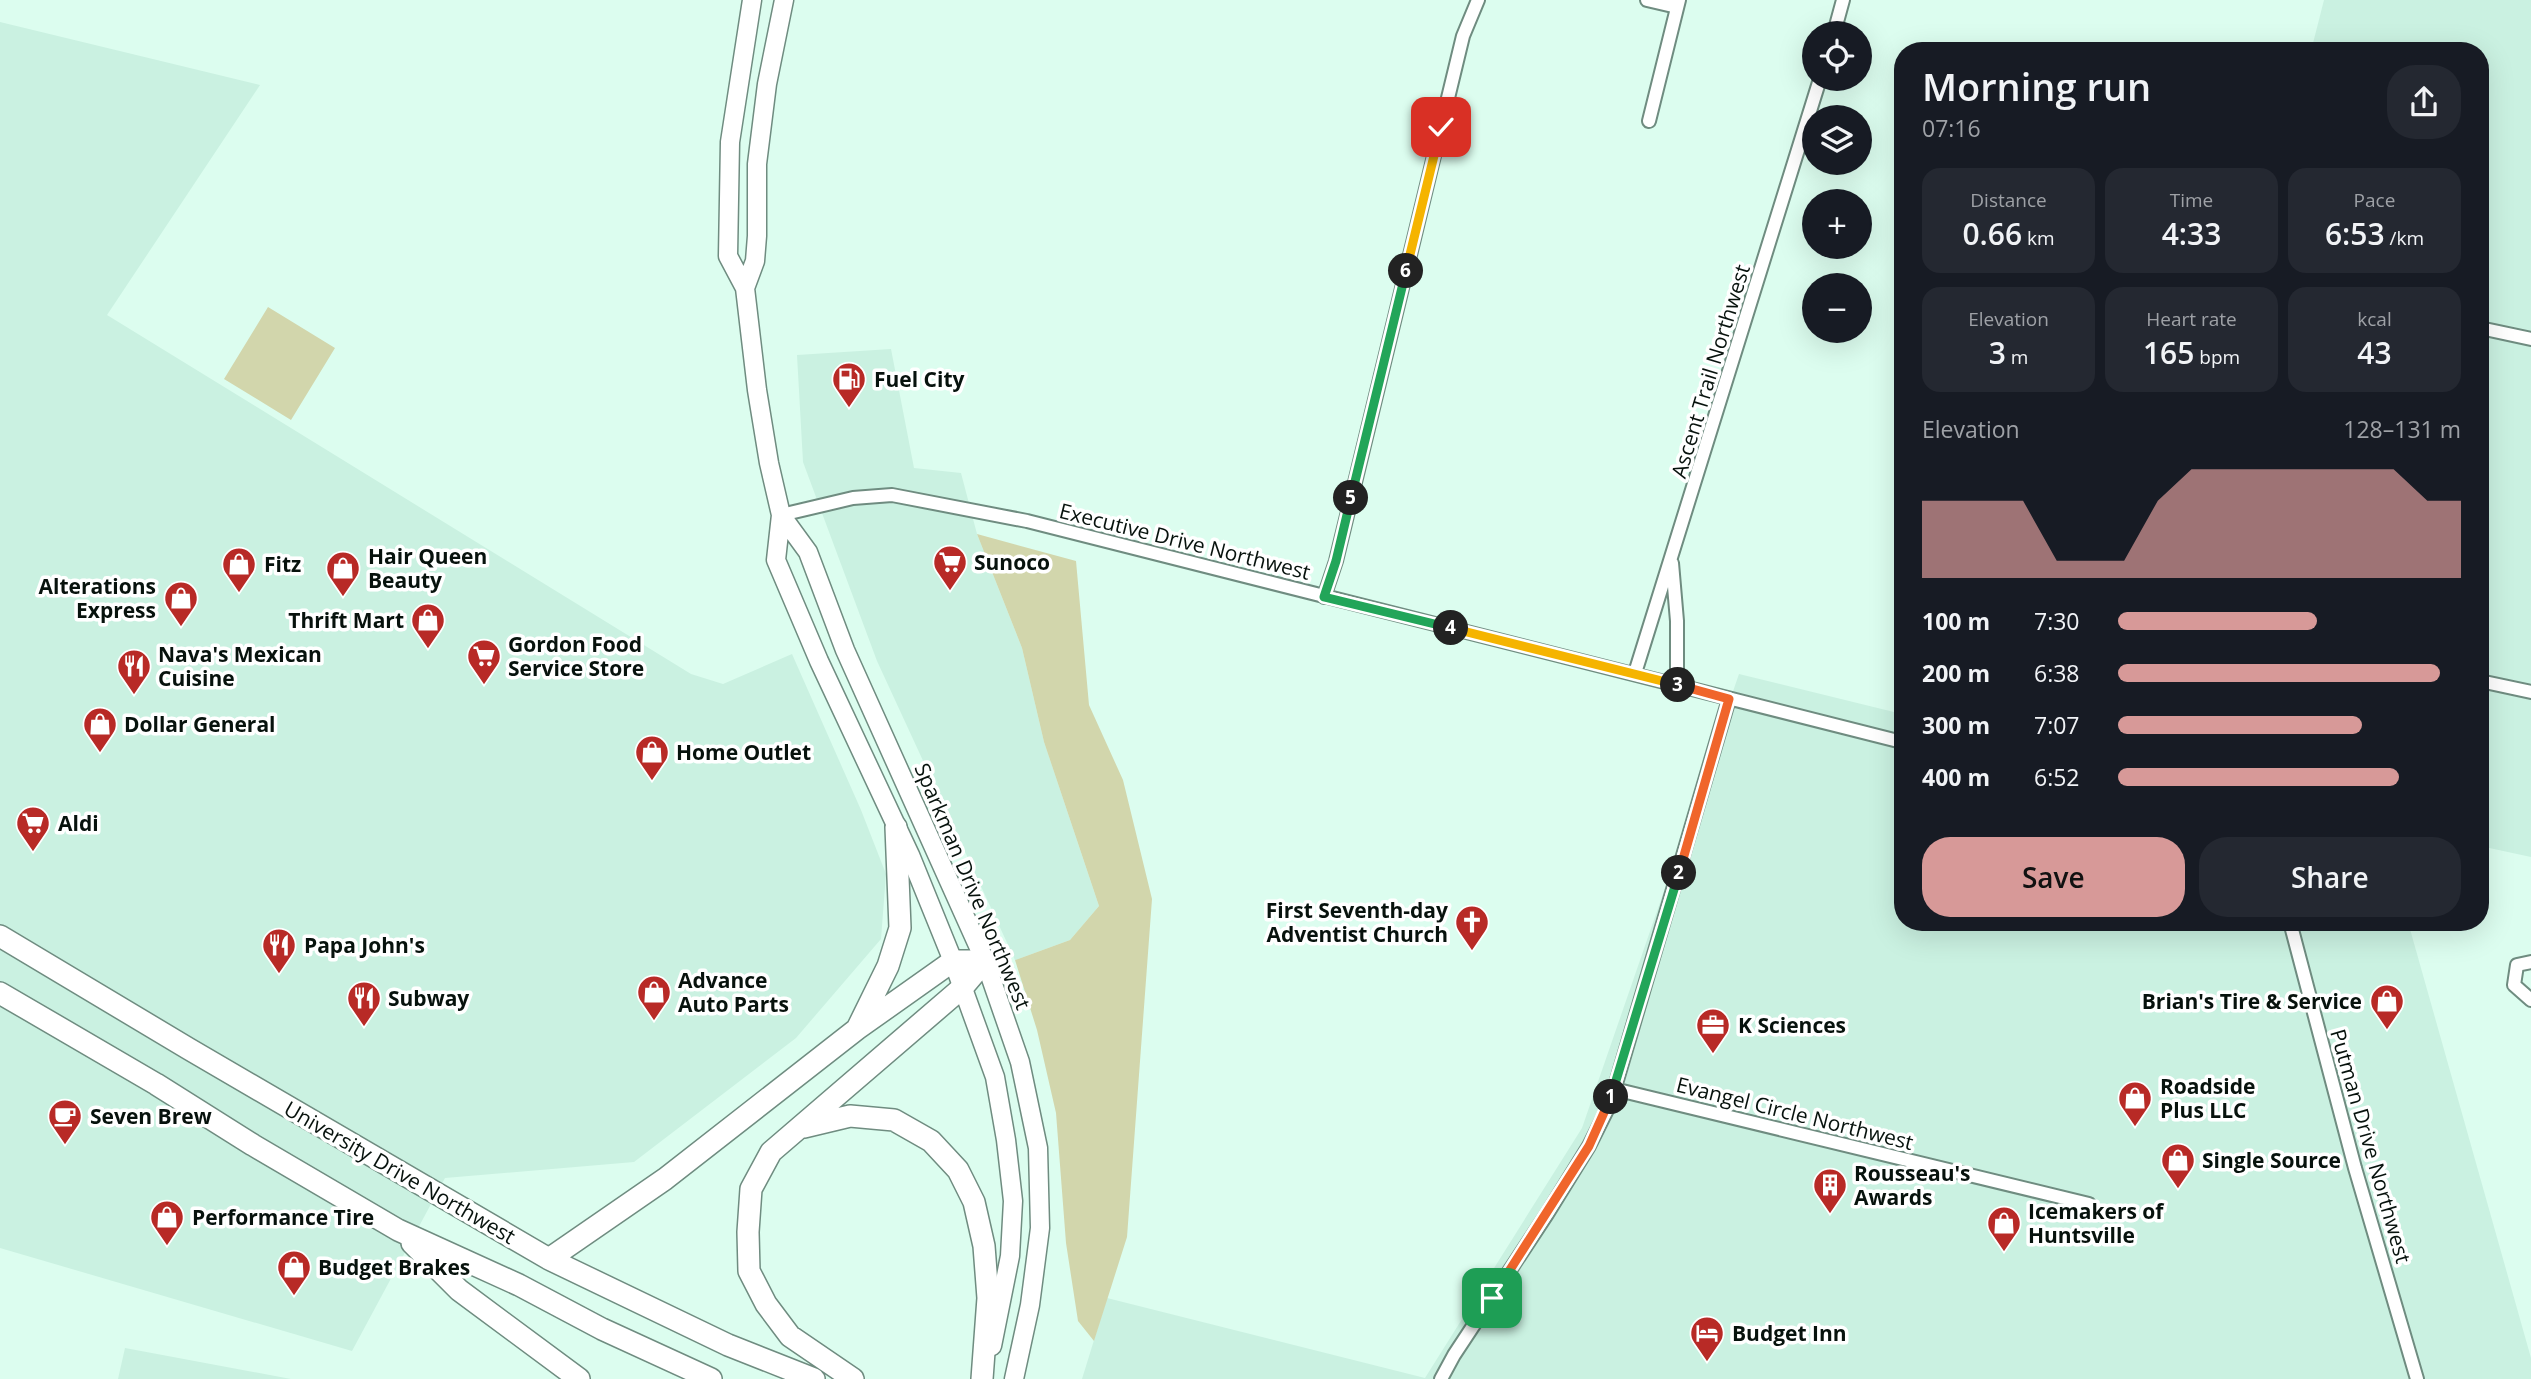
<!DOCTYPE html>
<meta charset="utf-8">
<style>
:root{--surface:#171b24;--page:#242831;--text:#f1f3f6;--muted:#9ea1a6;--accent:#d79998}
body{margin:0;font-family:"Open Sans",sans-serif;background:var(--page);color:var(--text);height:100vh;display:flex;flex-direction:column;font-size:26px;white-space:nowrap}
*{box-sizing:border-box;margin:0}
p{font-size:23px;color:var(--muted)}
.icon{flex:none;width:38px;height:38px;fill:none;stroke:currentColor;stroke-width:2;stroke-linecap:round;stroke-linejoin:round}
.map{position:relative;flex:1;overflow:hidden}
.sheet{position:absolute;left:1894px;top:42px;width:595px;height:889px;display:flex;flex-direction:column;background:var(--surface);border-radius:28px;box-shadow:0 7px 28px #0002}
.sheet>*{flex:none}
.fabs{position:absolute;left:1802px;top:21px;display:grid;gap:14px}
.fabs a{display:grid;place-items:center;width:70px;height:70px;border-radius:50%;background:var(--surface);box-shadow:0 7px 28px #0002;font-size:35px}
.pin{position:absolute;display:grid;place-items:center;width:60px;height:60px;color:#fff;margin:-30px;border-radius:14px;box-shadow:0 4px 10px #0006}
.km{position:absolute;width:35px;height:35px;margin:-18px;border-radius:50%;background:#222;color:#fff;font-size:19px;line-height:35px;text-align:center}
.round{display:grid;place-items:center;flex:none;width:74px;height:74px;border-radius:28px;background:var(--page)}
.head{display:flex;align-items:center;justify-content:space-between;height:119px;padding:0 28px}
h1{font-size:38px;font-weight:600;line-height:52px}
.metrics{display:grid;grid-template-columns:repeat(3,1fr);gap:10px;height:119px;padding:7px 28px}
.metrics div{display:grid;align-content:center;border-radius:18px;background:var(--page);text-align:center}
.metrics b{font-size:30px;font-weight:600}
.metrics small{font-size:19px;font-weight:400}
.metrics p{font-size:19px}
.chart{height:196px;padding:14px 28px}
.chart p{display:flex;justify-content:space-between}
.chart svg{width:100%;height:126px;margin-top:7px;fill:var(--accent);opacity:.7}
.cta{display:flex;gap:14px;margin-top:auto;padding:14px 28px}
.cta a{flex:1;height:80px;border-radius:28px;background:var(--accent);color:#111;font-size:28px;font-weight:600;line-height:80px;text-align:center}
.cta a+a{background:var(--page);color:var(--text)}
ul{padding:0 28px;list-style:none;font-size:23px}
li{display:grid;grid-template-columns:112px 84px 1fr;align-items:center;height:52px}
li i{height:18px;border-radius:9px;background:var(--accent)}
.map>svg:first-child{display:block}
.built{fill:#caf1e1}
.green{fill:#d2d6ac}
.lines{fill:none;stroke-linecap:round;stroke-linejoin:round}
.minor-casing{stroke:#6f8c80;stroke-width:16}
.secondary-casing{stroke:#6f8c80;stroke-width:21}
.trunk-casing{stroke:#6f8c80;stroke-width:24}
.minor{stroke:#fff;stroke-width:12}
.secondary{stroke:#fff;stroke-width:18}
.trunk{stroke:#fff;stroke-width:21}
.split-1-casing{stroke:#fff;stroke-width:14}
.split-2-casing{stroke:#fff;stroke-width:14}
.split-3-casing{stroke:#fff;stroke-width:14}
.split-4-casing{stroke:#fff;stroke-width:14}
.split-5-casing{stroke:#fff;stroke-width:14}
.split-6-casing{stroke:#fff;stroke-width:14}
.split-7-casing{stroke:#fff;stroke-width:14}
.split-1{stroke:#f0652b;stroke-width:9}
.split-2{stroke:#22a559;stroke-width:9}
.split-3{stroke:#f0652b;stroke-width:9}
.split-4{stroke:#f5b400;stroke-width:9}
.split-5{stroke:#22a559;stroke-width:9}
.split-6{stroke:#22a559;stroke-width:9}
.split-7{stroke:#f5b400;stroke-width:9}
.labels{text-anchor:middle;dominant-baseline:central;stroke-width:7;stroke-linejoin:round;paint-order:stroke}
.street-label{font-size:21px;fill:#07120d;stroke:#fff}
.poi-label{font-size:21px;font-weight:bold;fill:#07120d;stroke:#fff;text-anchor:start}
</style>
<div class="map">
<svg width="2531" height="1379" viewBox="0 0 2531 1379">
<rect width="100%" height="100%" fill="#dcfdef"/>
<path class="built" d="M2324,0H2531V857L2480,846V51H2311Z
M0,22L260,85L107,315L691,674L723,684L792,654L861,810L886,874L881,939L796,1038L634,1162L445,1178L352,1351L0,1248Z
M891,349L914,468L961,473L977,534L1022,648L1044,742L1099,906L1070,940L1015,960L877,661L803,462L797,355Z
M1739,674L1902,714V922H2408L2531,1358V1379H1082L1107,1298L1425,1378L1582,1128Z
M125,1348L291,1379H118Z"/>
<path class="green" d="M268,307L335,348L291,420L224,379Z
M977,534L1076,561L1089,705L1123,780L1152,899L1127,1237L1094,1341L1078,1321L1066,1243L1056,1113L1037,1030L1015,960L1070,940L1099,906L1044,742L1022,648Z"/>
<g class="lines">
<g class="minor-casing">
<path id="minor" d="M1647,0L1677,7
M1834,33L1843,0
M1649,121L1679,0
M2480,328L2531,339
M781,515L853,498L892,495L1027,521L1902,742
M1672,563L1677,621V685
M1324,597L1336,561L1463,36L1478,0
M1635,673L1820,79
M2480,681L2531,692
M2290,922L2355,1168L2417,1379
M2531,962L2517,965L2514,985L2531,1000
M1614,1089L2089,1204
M1441,1379L1454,1355L1547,1214L1589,1146L1610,1104L1729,699"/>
</g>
<g class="secondary-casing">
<path id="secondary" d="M752,0L730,142L728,256L745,288L757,390L769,463L781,515L776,560L819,661L910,855L953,961L995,1077L1006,1140L1013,1201L1010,1256L992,1346
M745,288L755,261L757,236V164L767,84L784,0
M781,515L808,552L845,650L985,961L1020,1062L1038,1148L1040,1228L1030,1305L1014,1379"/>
</g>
<g class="trunk-casing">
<path id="trunk" d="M0,936L189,1049L549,1259L728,1345L814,1379
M0,993L156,1084L253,1145L398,1230L519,1285L602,1329L711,1379
M858,1027L888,966L900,928L896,827
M804,1127L850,1116L894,1120L931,1141L958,1170L974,1202L984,1246L988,1298L982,1379
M412,1243L459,1290L579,1379
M549,1259L665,1179L857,1029L953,961H985
M853,1379L790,1336L766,1304L749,1271L748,1232L751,1189L771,1152L963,987L985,961"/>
</g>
<use href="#minor" class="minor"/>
<use href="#secondary" class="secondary"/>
<use href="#trunk" class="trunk"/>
</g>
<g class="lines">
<g class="split-1-casing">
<path id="split-1" d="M1492,1298L1589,1146L1611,1097"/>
</g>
<g class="split-2-casing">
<path id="split-2" d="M1611,1097L1679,873"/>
</g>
<g class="split-3-casing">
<path id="split-3" d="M1678,685L1729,699L1679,873"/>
</g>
<g class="split-4-casing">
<path id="split-4" d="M1451,628L1678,685"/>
</g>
<g class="split-5-casing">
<path id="split-5" d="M1351,498L1336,561L1324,597L1451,628"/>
</g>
<g class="split-6-casing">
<path id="split-6" d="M1351,498L1406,271"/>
</g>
<g class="split-7-casing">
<path id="split-7" d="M1406,271L1441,127"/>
</g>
<use href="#split-1" class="split-1"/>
<use href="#split-2" class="split-2"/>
<use href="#split-3" class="split-3"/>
<use href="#split-4" class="split-4"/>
<use href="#split-5" class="split-5"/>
<use href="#split-6" class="split-6"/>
<use href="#split-7" class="split-7"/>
</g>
<defs>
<g id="fuel-pin" transform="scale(1.75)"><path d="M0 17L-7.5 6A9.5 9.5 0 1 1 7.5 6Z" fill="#b82a26" stroke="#fff"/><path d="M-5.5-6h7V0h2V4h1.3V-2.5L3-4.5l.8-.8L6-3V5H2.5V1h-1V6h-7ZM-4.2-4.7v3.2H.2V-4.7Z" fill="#fff"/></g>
<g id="supermarket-pin" transform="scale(1.75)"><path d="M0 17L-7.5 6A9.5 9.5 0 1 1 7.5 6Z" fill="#b82a26" stroke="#fff"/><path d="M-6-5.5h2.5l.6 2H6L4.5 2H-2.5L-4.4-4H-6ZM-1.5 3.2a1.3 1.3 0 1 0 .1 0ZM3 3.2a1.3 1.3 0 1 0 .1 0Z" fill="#fff"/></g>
<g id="shop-pin" transform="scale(1.75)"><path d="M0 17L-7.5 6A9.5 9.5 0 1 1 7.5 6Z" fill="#b82a26" stroke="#fff"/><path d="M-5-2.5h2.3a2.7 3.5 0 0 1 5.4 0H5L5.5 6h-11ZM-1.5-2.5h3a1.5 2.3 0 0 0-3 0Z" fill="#fff"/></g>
<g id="restaurant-pin" transform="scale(1.75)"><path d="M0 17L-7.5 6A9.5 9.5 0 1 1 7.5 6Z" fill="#b82a26" stroke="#fff"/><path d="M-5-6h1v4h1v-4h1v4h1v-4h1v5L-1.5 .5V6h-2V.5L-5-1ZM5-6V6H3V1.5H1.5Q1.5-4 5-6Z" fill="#fff"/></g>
<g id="church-pin" transform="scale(1.75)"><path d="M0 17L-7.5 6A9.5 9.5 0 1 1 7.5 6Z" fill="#b82a26" stroke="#fff"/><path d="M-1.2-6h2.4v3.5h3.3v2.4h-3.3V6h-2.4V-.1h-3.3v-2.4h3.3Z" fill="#fff"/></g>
<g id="office-pin" transform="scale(1.75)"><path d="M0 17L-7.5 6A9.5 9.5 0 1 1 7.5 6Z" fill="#b82a26" stroke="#fff"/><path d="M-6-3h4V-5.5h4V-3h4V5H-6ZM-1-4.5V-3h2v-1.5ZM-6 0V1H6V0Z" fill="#fff"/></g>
<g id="cafe-pin" transform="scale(1.75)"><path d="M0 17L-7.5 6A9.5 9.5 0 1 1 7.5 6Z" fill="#b82a26" stroke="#fff"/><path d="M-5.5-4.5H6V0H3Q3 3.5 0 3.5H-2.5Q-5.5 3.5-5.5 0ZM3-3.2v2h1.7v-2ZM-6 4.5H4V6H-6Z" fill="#fff"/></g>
<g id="building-pin" transform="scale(1.75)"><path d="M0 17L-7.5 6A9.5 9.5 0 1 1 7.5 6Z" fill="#b82a26" stroke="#fff"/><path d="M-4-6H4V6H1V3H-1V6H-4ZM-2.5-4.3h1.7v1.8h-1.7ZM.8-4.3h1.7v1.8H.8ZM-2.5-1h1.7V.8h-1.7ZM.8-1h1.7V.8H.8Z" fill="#fff"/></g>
<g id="hotel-pin" transform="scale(1.75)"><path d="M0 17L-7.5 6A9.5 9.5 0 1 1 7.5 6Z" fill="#b82a26" stroke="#fff"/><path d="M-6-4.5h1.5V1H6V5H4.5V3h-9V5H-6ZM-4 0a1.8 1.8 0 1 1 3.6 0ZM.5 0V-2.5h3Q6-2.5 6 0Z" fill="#fff"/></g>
</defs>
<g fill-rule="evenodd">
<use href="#fuel-pin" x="849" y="379"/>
<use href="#supermarket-pin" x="950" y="562"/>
<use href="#shop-pin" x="239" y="564"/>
<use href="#shop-pin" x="343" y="568"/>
<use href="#shop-pin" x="181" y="598"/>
<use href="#shop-pin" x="428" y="620"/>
<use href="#supermarket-pin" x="484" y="656"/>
<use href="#restaurant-pin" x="134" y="666"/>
<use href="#shop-pin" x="100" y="724"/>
<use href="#shop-pin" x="652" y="752"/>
<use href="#supermarket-pin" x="33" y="823"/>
<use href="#church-pin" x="1472" y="922"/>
<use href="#restaurant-pin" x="279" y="945"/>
<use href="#shop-pin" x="654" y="992"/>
<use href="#restaurant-pin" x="364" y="998"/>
<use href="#shop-pin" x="2387" y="1001"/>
<use href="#office-pin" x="1713" y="1025"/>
<use href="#shop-pin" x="2135" y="1098"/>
<use href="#cafe-pin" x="65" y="1116"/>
<use href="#shop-pin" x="2178" y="1160"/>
<use href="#building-pin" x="1830" y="1185"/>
<use href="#shop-pin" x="167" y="1217"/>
<use href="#shop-pin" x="2004" y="1223"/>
<use href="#shop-pin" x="294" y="1267"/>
<use href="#hotel-pin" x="1707" y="1333"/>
</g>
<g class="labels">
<g class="street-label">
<text transform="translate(1710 371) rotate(-73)">Ascent Trail Northwest</text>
<text transform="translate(1185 541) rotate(14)">Executive Drive Northwest</text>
<text transform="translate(973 886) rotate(67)">Sparkman Drive Northwest</text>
<text transform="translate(1795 1113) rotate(14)">Evangel Circle Northwest</text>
<text transform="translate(2371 1146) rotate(74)">Putman Drive Northwest</text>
<text transform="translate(400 1172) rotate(30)">University Drive Northwest</text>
</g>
<g class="poi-label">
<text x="874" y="379">Fuel City</text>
<text x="368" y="556">Hair Queen<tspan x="368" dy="24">Beauty</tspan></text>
<text x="974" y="562">Sunoco</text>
<text x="264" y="564">Fitz</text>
<text x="156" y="586" text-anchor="end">Alterations<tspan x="156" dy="24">Express</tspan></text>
<text x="404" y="620" text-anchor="end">Thrift Mart</text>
<text x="508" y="644">Gordon Food<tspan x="508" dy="24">Service Store</tspan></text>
<text x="158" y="654">Nava's Mexican<tspan x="158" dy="24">Cuisine</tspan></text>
<text x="124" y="724">Dollar General</text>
<text x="676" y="752">Home Outlet</text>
<text x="58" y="823">Aldi</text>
<text x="1448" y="910" text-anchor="end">First Seventh-day<tspan x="1448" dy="24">Adventist Church</tspan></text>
<text x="304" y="945">Papa John's</text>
<text x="678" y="980">Advance<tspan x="678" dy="24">Auto Parts</tspan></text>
<text x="388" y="998">Subway</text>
<text x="2362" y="1001" text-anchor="end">Brian's Tire &amp; Service</text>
<text x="1738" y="1025">K Sciences</text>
<text x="2160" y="1086">Roadside<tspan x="2160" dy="24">Plus LLC</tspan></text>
<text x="90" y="1116">Seven Brew</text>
<text x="2202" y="1160">Single Source</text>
<text x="1854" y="1173">Rousseau's<tspan x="1854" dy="24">Awards</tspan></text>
<text x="2028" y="1211">Icemakers of<tspan x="2028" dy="24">Huntsville</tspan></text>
<text x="192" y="1217">Performance Tire</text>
<text x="318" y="1267">Budget Brakes</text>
<text x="1732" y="1333">Budget Inn</text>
</g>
</g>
</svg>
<div class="fabs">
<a><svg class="icon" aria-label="locate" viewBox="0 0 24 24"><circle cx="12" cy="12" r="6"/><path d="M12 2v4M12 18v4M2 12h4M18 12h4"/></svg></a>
<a><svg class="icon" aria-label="layers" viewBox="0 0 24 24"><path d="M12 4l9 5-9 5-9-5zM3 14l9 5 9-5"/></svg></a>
<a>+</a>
<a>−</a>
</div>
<div class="pin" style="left:1492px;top:1298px;background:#1e9e55"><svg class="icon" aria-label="arrive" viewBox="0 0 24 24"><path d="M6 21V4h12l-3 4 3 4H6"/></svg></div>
<div class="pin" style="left:1441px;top:127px;background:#d93025"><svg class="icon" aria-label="check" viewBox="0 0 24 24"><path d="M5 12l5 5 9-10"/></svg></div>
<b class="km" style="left:1611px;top:1097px">1</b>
<b class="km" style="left:1679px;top:873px">2</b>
<b class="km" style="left:1678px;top:685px">3</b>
<b class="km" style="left:1451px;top:628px">4</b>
<b class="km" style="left:1351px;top:498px">5</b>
<b class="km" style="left:1406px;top:271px">6</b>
<section class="sheet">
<div class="head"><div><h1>Morning run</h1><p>07:16</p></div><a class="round"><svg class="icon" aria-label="share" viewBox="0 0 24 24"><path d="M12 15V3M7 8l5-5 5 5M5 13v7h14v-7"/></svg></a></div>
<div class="metrics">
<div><p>Distance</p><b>0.66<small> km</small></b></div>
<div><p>Time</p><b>4:33</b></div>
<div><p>Pace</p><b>6:53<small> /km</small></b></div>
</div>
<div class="metrics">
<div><p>Elevation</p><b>3<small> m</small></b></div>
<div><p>Heart rate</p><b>165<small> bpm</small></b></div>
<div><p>kcal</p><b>43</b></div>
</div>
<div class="chart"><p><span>Elevation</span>128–131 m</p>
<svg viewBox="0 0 160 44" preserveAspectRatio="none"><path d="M0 44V17L10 17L20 17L30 17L40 38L50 38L60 38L70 17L80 6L90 6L100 6L110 6L120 6L130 6L140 6L150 17L160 17V44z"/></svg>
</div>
<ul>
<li><b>100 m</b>7:30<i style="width:58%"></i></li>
<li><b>200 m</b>6:38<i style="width:94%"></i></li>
<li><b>300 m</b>7:07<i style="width:71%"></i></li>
<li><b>400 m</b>6:52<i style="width:82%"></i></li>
</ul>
<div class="cta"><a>Save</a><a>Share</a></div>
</section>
</div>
